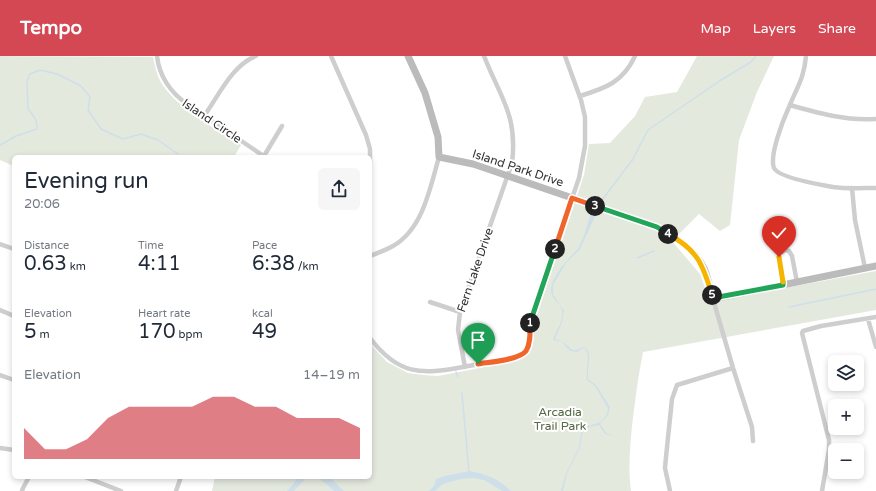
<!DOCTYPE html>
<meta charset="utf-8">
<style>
:root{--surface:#fff;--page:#f6f6f7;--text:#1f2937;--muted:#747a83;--accent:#d34852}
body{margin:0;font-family:"Varela Round",sans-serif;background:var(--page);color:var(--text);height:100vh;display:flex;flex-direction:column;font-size:15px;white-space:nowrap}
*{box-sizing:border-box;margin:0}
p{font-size:13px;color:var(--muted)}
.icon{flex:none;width:22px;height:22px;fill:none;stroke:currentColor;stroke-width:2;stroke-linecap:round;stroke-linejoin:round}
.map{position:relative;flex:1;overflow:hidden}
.sheet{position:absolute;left:12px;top:99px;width:360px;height:324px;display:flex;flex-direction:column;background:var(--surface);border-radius:6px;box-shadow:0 2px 6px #0003}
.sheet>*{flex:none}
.controls{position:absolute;left:828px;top:299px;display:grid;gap:8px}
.controls a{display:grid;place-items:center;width:36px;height:36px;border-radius:6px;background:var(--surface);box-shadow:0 2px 6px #0003;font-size:20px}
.pin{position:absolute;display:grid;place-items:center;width:34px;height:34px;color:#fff;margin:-41px -17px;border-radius:50% 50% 50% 0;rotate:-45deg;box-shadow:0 0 4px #0007}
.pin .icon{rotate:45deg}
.km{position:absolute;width:20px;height:20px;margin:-10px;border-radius:50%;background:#222;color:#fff;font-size:11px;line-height:20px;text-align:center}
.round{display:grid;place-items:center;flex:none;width:42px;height:42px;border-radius:6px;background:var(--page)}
.headline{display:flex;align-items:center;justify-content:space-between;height:68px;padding:0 12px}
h1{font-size:22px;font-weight:600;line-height:30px}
.metrics{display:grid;grid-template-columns:repeat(3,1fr);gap:6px;height:68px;padding:4px 12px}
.metrics div{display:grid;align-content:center}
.metrics b{font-size:20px;font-weight:600}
.metrics small{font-size:11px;font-weight:400}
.metrics p{font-size:11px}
.chart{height:112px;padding:8px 12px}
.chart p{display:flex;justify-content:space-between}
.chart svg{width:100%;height:72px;margin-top:4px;fill:var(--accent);opacity:.7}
header{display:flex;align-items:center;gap:24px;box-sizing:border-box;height:56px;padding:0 20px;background:var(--accent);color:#fff}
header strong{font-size:19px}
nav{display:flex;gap:22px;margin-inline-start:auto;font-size:14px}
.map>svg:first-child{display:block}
.green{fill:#e4e9de}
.water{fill:#cfdfe9}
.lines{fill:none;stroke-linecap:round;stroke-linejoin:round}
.stream{stroke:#cfdfe9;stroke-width:1.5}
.street{stroke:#cecece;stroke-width:4.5}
.secondary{stroke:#bbb;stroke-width:7}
.split-1-casing{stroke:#fff;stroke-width:8}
.split-2-casing{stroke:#fff;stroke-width:8}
.split-3-casing{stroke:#fff;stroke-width:8}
.split-4-casing{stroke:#fff;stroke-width:8}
.split-5-casing{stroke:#fff;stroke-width:8}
.split-6-casing{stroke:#fff;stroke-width:8}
.split-7-casing{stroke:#fff;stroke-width:8}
.split-1{stroke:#f0652b;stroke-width:5}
.split-2{stroke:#22a559;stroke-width:5}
.split-3{stroke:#f0652b;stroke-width:5}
.split-4{stroke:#22a559;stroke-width:5}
.split-5{stroke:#f5b400;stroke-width:5}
.split-6{stroke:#22a559;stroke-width:5}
.split-7{stroke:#f5b400;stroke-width:5}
.labels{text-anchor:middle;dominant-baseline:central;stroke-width:4;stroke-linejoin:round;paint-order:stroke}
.street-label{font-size:12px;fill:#313131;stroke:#fff}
.park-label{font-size:12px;fill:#546843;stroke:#fff}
</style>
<header>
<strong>Tempo</strong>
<nav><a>Map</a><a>Layers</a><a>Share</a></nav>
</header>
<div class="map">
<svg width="876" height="435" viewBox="0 0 876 435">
<rect width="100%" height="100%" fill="#fff"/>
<path class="green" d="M0,0L153,1C155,10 157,20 162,28C177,52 216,73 241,89L234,101H14V110L0,104Z
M697,0H774L757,36L739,84L730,169L720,175L699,158L672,185L700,218L710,246L876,215V254L643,296C638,321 635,345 632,370C630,392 628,413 631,435H212L215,421H370V290L371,289L387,306L408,317L423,319L438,320L517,305C536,296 532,287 534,268L584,119L589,88L610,87L635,60L645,41L677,36Z"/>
<path class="water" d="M592,153L597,156L580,193L566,207L553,229V238L564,255L562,266L555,283C558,284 561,285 564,287C574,294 570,297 584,291L588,294C591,303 587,313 588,323L596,329L610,351L608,359L600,368L606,377L614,380L605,378L599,369L586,372L582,378L580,392L567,417L563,435H561L566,417L579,392L581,377L585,371L601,366L607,358L608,352L595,330L587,324C585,314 592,297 584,292L577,296L570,295L562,286L553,284C555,275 564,266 562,255C561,244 547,243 552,228C554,222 562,209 567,205C570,200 576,196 579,191C585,179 588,166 592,153Z
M470,415C486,418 499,423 511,435H502L484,424L473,422L461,423L443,428L435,435H429L434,430L436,423L445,420Z
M299,421H307L294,435H287Z
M318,421H329L344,435H334Z"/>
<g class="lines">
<path class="stream" d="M0,89L16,80L37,73C38,65 33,59 28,53L27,25L30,18L40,14L57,18L81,30L90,41L88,54L101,73L123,83L141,78L158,84L178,98L179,101
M599,148L633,103L648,74L721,24L751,6L756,0
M637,202L654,195
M789,251L876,233
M456,316L458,321
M462,337L469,417"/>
<path class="street" d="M157,0C159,20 171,37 187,48L265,101
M331,0L366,79L370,93V106
M806,0C804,23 797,31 789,51C783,64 769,100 774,112C778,122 822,129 833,131C847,133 862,132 876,132
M580,40C606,32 623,26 635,0
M790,49C818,57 846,65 876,63
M204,60C218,41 232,9 256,0
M264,100L282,70
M852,132L855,164L865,212
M0,188L14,193
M370,200C378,197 386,194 393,190C423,173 430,132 439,101
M783,229L779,201L780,197L785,194L789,195L792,200L797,226
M713,243L733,312L752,371L753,385
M430,246L460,256
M0,254L14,260
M868,263L876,291
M370,282C398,319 421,319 463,311C480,308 498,305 515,301C533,295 528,278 531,263L579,122L585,90V61L581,44L565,0
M465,311L458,274L460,256L512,107C518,59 500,41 484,0
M0,319L14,324
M0,392L14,394
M85,421L121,435
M22,435L23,432L29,421
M176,435L181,421
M670,435L665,412L666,401L672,343L677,329L733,312
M822,435L829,394V384L802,277L803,275L821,270L876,261"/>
<path class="secondary" d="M408,0L425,37L438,81L439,101L473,108L657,171C675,181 694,192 704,212C708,221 710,233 713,243L876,210"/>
</g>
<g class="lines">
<g class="split-1-casing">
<path id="split-1" d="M478,308C490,306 519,304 526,295C531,287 530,276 530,267"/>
</g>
<g class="split-2-casing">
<path id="split-2" d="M530,267L555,193"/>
</g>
<g class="split-3-casing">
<path id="split-3" d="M555,193L572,142L595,150"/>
</g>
<g class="split-4-casing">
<path id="split-4" d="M595,150L657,171L668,178"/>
</g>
<g class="split-5-casing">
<path id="split-5" d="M668,178C698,194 703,209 712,239"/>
</g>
<g class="split-6-casing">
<path id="split-6" d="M712,239L713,242L783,229V226"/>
</g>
<g class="split-7-casing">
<path id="split-7" d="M779,201L783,226"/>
</g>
<use href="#split-1" class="split-1"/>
<use href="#split-2" class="split-2"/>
<use href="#split-3" class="split-3"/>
<use href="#split-4" class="split-4"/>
<use href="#split-5" class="split-5"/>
<use href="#split-6" class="split-6"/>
<use href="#split-7" class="split-7"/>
</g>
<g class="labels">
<g class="street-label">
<text transform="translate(212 65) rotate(34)">Island Circle</text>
<text transform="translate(518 112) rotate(18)">Island Park Drive</text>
<text transform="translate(475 214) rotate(-71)">Fern Lake Drive</text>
</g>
<g class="park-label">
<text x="560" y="356">Arcadia<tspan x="560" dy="14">Trail Park</tspan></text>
</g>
</g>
</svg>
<div class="controls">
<a><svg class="icon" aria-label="layers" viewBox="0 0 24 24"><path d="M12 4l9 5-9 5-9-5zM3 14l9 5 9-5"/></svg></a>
<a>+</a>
<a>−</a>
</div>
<div class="pin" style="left:478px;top:308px;background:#1e9e55"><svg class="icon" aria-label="arrive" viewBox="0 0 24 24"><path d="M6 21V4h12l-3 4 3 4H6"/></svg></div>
<div class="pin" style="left:779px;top:201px;background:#d93025"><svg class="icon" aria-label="check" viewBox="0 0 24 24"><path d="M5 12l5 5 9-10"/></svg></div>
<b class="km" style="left:530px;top:267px">1</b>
<b class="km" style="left:555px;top:193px">2</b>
<b class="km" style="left:595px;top:150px">3</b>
<b class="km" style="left:668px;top:178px">4</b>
<b class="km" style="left:712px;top:239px">5</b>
<section class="sheet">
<div class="headline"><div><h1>Evening run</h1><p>20:06</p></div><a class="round"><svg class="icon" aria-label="share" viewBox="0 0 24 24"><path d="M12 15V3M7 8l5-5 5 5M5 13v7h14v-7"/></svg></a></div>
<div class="metrics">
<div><p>Distance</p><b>0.63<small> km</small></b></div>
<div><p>Time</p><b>4:11</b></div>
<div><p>Pace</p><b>6:38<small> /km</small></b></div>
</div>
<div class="metrics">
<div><p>Elevation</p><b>5<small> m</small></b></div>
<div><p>Heart rate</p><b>170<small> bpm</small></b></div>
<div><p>kcal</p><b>49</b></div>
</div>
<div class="chart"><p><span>Elevation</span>14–19 m</p>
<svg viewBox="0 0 160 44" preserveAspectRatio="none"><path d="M0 44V25L10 38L20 38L30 32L40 19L50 12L60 12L70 12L80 12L90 6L100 6L110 12L120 12L130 19L140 19L150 19L160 25V44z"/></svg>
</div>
</section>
</div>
